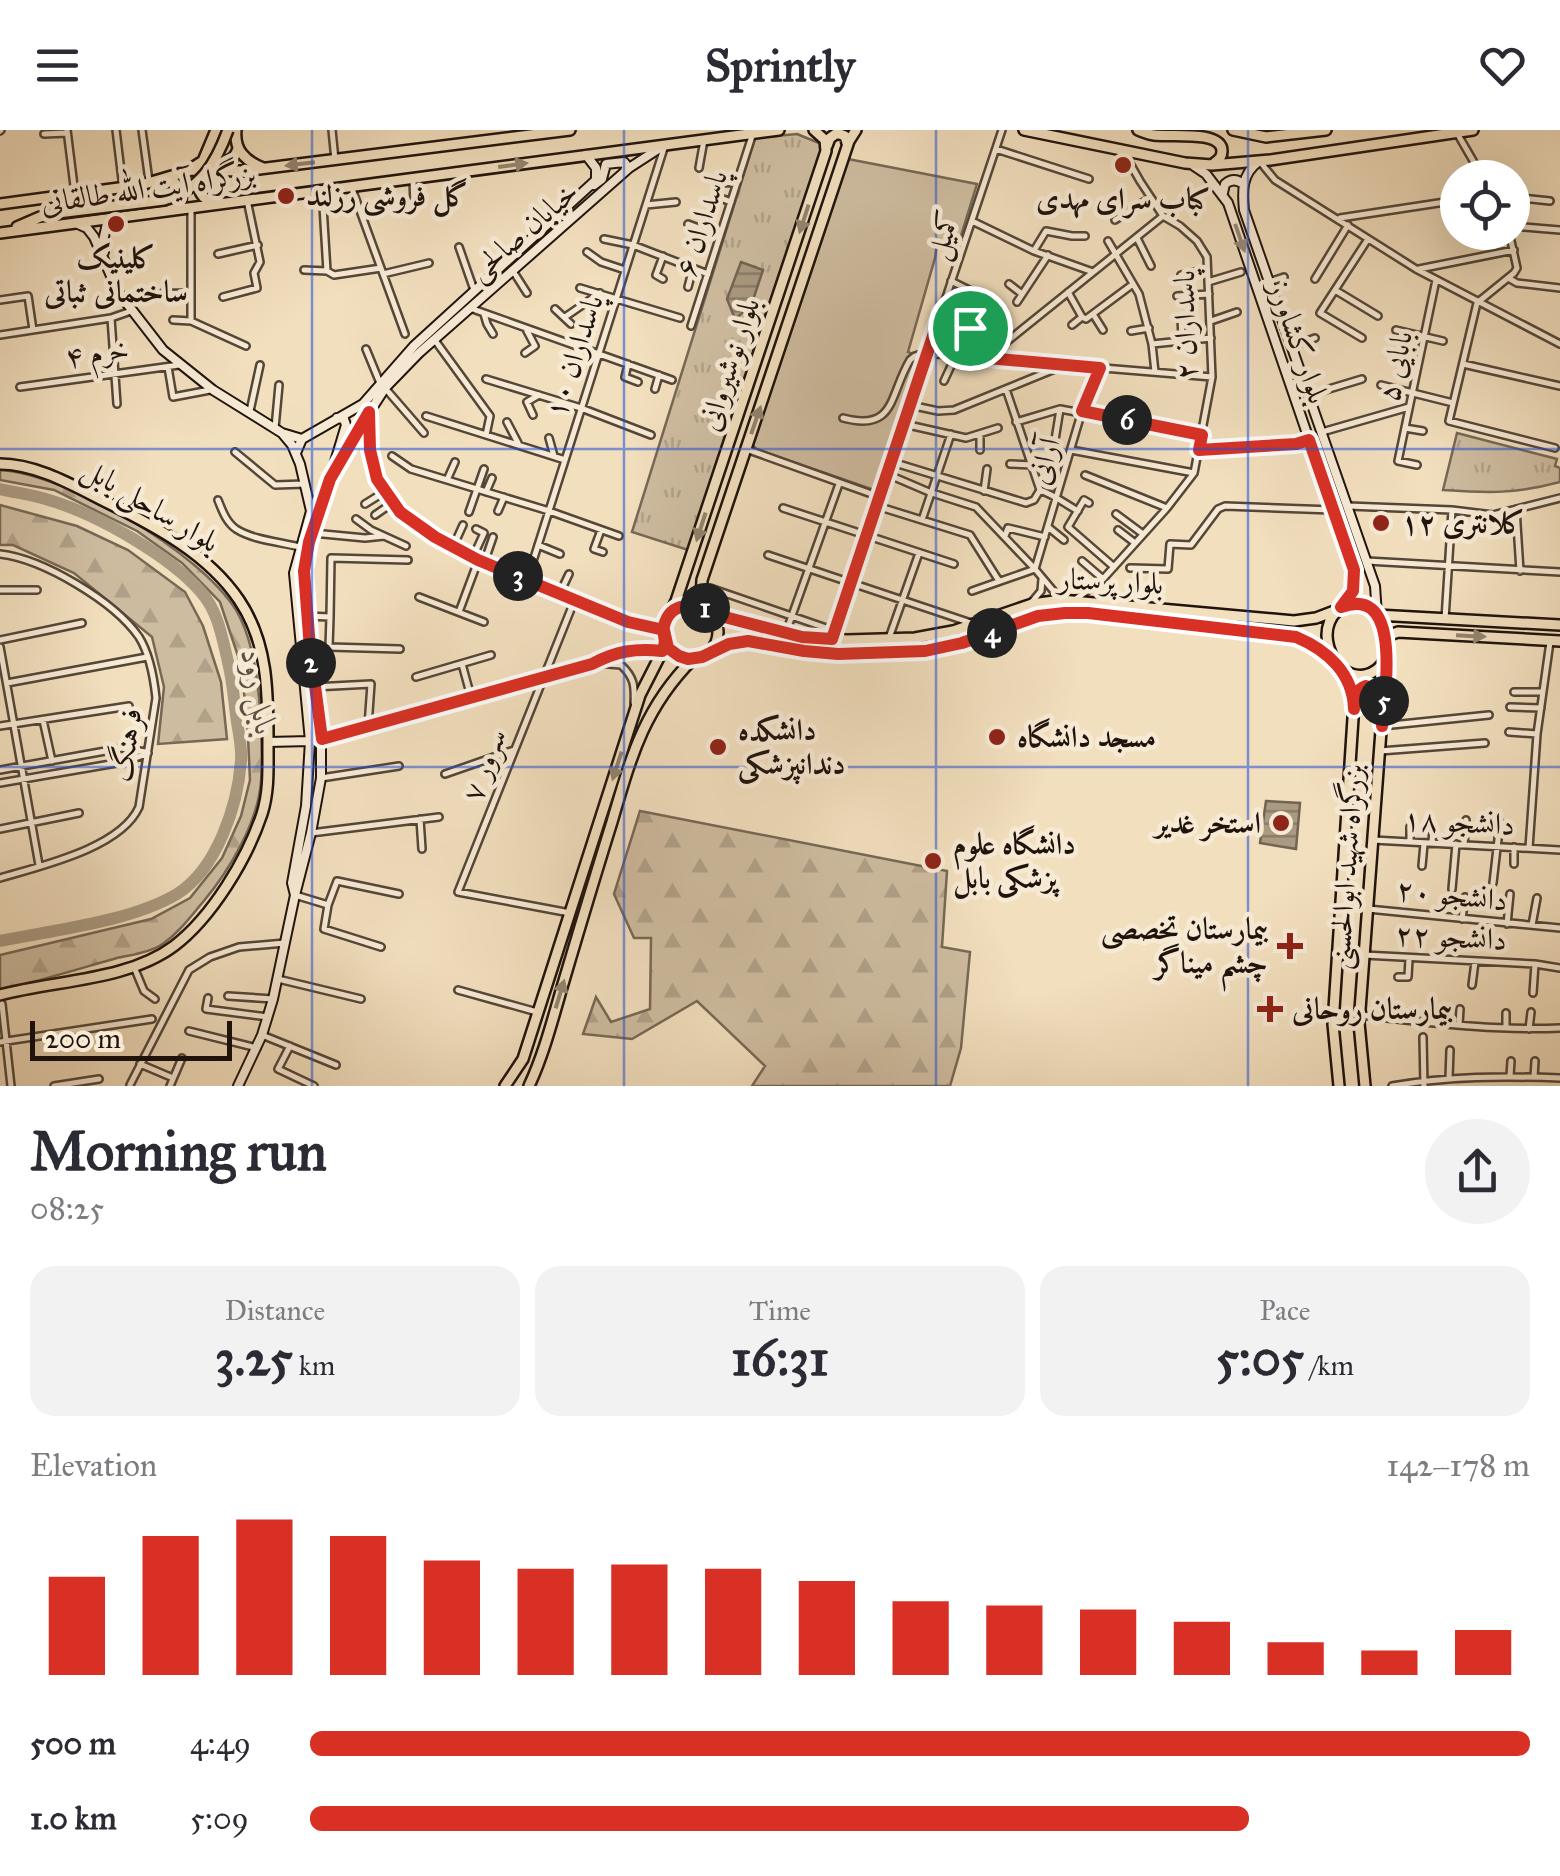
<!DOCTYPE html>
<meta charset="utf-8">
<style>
:root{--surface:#fff;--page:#f2f2f3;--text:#2b2b33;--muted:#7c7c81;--accent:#d93025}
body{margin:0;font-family:"IM FELL Great Primer",Amiri,serif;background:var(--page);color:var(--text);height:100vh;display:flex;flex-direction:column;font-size:38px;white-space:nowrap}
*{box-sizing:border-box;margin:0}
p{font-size:32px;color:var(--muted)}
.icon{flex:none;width:55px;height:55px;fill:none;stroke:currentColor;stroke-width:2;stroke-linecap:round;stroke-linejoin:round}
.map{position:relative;height:956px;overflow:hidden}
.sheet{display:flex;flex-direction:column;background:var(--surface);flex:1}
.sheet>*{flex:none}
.controls{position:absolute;left:1440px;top:30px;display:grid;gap:20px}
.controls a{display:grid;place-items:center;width:90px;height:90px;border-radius:50%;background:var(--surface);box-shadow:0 10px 40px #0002;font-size:50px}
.scale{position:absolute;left:30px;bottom:25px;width:202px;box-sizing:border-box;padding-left:10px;border:5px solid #1f130c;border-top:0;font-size:28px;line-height:35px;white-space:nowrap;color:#1f130c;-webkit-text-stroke:8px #f7ead5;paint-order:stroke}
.pin{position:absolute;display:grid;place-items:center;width:85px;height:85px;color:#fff;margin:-42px;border:5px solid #fff;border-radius:50%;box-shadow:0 2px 10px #0007}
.km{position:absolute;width:50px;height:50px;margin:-25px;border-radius:50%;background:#222;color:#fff;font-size:28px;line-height:50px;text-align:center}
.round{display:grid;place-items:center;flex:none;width:105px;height:105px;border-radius:52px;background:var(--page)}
.headline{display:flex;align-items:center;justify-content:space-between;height:170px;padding:0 30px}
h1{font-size:55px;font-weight:800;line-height:75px}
.figures{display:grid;grid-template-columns:repeat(3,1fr);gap:15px;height:170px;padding:10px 30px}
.figures div{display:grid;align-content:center;border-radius:25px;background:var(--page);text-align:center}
.figures b{font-size:50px;font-weight:800}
.figures small{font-size:28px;font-weight:400}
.figures p{font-size:28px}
.chart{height:280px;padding:20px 30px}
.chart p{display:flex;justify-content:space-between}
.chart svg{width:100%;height:180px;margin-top:10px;stroke:var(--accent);stroke-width:6}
ul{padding:0 30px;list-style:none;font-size:32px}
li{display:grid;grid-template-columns:160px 120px 1fr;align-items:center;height:75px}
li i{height:25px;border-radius:12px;background:var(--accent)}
header{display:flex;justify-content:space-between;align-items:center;height:130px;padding:0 30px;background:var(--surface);font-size:45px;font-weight:800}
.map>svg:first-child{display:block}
.grass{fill:url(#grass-tufts);stroke:#766856;stroke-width:2.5}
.forest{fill:url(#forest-firs);stroke:#766856;stroke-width:2.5}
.garden{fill:#cebca0;stroke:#766856;stroke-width:2.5}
.water{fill:url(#water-rules);stroke:#726452;stroke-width:2.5}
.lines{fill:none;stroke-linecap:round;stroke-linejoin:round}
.river{stroke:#aa9a81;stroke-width:12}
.minor-casing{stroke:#544638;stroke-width:10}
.secondary-casing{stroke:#1f130c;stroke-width:12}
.primary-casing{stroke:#1f130c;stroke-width:14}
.trunk-casing{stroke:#1f130c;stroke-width:14}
.minor{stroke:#f7ead5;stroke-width:5}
.secondary{stroke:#f7ead5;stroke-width:8}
.primary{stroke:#f2dfbe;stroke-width:9}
.trunk{stroke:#f2dfbe;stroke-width:9}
.trunk-bridge-casing{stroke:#1f130c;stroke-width:14;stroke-linecap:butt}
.trunk-bridge{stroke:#f2dfbe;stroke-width:9}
.oneway{fill:#93836e}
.oneway2{fill:#96897b}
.route-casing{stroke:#fff;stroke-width:20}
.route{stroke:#d93025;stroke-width:12}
.grid{fill:none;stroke:#1d4ed8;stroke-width:2.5;stroke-opacity:0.55}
.poi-dot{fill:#8f2418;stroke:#f7ead5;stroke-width:4}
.labels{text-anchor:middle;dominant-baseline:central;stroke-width:9;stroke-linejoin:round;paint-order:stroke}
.street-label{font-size:30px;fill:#1f130c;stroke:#f7ead5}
.poi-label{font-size:30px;font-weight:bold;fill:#1f130c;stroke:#f7ead5;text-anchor:start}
.water-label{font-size:32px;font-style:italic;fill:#5e5041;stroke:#f7ead5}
</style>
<header><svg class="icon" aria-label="menu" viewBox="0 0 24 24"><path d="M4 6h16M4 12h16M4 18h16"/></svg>Sprintly<svg class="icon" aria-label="heart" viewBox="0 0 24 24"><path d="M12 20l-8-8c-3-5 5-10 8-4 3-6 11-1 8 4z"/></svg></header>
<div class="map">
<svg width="1560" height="956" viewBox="0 0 1560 956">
<defs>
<pattern id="grass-tufts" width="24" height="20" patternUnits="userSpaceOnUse" patternTransform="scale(2.5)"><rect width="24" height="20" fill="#cebca0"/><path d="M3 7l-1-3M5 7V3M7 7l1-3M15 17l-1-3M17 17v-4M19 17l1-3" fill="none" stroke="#b0a189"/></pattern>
<pattern id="forest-firs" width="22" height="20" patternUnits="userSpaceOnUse" patternTransform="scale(2.5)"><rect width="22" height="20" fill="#cebca0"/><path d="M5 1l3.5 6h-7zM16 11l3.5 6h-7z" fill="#b0a189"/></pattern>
<pattern id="water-rules" width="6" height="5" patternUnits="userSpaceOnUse" patternTransform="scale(2.5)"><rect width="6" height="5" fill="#aa9a81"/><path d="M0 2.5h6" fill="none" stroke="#8a7c68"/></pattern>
</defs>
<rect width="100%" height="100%" fill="#f2dfbe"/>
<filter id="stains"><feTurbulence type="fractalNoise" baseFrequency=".002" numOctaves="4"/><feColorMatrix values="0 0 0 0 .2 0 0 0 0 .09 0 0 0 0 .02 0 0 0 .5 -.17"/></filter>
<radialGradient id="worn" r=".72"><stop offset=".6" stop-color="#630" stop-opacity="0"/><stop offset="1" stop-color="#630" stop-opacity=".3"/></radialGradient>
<path class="grass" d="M797,4L824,15L688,420L632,402L755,8Z
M1457,303L1557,329L1555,336L1560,338V352C1516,364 1489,363 1443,360Z"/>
<path class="forest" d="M0,340C67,344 200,422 236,480C251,506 256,538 259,567C261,594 263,624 261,651C258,693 229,741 203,772C191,786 177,805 161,815C149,823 130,825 117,828C78,839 40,851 0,860V825L151,789L190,768L222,728L241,686L250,650L247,586L240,532L220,472L182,433L137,401L54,360L0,350Z
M0,375L77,396L128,420L185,462L203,496L221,552L227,609L158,614L164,557L152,507L74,443L13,415H0Z
M640,681L947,741L942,817L970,822L961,918L950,956H752L765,936L697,871L632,909L583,904L596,867L611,892L650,879L651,808H634L614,764Z"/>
<path class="garden" d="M848,29L977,54L958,115L937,114L935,128L908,222L920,227L874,360L756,319L752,314Z"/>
<path class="water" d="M741,132L763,140L751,176L735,189L727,169Z
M1266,671L1300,673L1296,719L1260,713Z"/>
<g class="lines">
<path class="river" d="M0,359C17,363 35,365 52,371C98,385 170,426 201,462C218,481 222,507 228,532C233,552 234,572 237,592C239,605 242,618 241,630C238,675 217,739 177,764C130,792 53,800 0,811"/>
<g class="minor-casing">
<path id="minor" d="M67,0L75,64
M116,0L123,58
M142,0L149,51
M332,0L335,30
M0,1L1,0
M1457,3L1483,48
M44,4L67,3
M996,19L1089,49
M1261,33L1275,50L1416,139L1560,214
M699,38L704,10
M413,49L414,76
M721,53L737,52
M351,56L405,204
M322,60L327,141L334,145L381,138
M718,67L731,72
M1512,67L1550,71
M646,75L676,72
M191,80V191L246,216
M1340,88L1458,70
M1115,90L1150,68
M972,91L1034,121L1093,142
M688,94L720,106
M1512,96L1560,100
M1509,102L1517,138L1514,143L1477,173L1449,291L1555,318
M1137,108L1151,136
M604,109L633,115L708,144
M1108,111L1139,164L1152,214L1155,242
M459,117L474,160
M1035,119L1046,101L1072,106H1085
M587,122L601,132L625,140
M218,124L258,115
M1419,139L1514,120
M304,140L327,141
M513,141L527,163
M383,144L429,133
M1181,145L1207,139
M663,149L656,145L663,126
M1315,149L1348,95
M1510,149L1517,153L1560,158
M951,151L979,165
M1208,152L1241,142
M1269,152L1284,147
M1009,154L1022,164
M688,157L693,138
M580,158L680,188
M1335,160L1378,186
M1068,162L1082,187L1086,189L1133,154
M142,164L189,163
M1177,166L1209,164
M223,167L257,158L254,143L260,132L247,70
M0,170L28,166L33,200
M1017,172L1048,125
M470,178L672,250
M555,179L571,194
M941,182L969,198L998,218
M484,184L487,194L493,204
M1093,184L1103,200
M565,187L600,163
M1181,187L1182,209
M111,188L117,274
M173,190L191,191
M1211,191L1237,182
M1072,195L1082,187
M691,196L753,3
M1396,200L1443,211
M1131,201L1149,198
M0,205L111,188L131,181
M1362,208L1320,183L1368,109
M434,209L490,286L486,305
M1152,214L1211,208
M1292,216L1315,208
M366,219L380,253
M525,223L535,216L527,201
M989,226L1163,86
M628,234L625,247L638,252
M1463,234L1560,256
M168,237L173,267L210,260
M486,249L581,278L651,305
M944,251L956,225
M1381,255L1453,273
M20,257L179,235
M385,258L424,303
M655,259L659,245
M1006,259L1040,360
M1309,265L1362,249
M910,275L938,281L954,280L1062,236
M250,281L260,235
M369,284C370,306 368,332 379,352C416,416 498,438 561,463C596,478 626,492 664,500
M533,285L527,272L539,265
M426,286L565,330
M843,288C896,302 889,265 910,230L915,226L924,223L1212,247
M507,292L518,313
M1016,292L1060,279L1201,305
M904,294L966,308L998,298
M275,298L279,255
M1405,298L1423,301
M1322,302L1409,277
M980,304V320
M549,308L554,326
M1054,316L1060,279
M746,319L880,367
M1071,320L1194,343
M1199,320L1296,313L1309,310
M235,322L275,355L305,354
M392,326L411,339L549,381L619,406
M892,332L1026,373L1034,370L1040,360
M1010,334L1033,335
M1417,335L1398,331L1436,150
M887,344L929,362L976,377L1035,439L1061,470
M1085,345L1167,378
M447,350L455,332
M1040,360C1054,365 1064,373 1078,381
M984,361L987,339
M486,362L492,348
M218,370C222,380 226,392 236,399C253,410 280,412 300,417
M1089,373L1084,370L1068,397L1114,437
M365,374L386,361
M877,376L970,405L999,451
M1348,376L1452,380L1493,385L1560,368
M783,378L954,434
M1516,379L1520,441
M498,381L504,367
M469,382L484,339
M1116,384L1143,404
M375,385L394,372
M356,389L371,400L406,416
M922,390L951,304
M1048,397L1064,410
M601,400L594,419L603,422
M1118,400L1135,413
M313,403L365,408L384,406
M1005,406L1008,398L1045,407
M538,415L560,424
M453,417L463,395
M0,424C43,429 114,471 139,507C149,523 154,549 156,568L139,677C121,718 40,736 0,748
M768,425L971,493
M473,427L484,403L476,399
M1082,431L1103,449
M1367,431L1560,442
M484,433L493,407
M1130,438L1168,439L1170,414L1191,415L1218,379L1225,376L1333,380
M527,450L665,15
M710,458L835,501
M0,460H37
M972,461L1035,439L1082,281L1099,237
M560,463L569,444
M419,467L484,492
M1076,469L1103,449L1167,378L1194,343L1212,247L1207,127L1197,111L1180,96L1163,86L1140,51L1123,21
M1031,473L1041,461L1042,449
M459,482L478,431
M307,486L330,487L329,517L400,519
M330,487L331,428L408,430
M1445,489L1452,380
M789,494L839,354
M889,508L919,423
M832,509L1002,0
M0,510L82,493
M0,517L39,735
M596,533L621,535C634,547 635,556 634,573
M462,534L471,567
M416,547L491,525
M7,553L147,527
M314,557L371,554L368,596
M1514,562H1543
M1510,577L1541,578
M43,590L52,631
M0,596L129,576
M1382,596L1489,585
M1509,602L1537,604
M321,609L593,533C616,521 636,518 662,521
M1380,621L1485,613
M0,640L122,618L145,622
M445,644L514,620
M321,648L399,636
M0,653L128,631L148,623
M420,689L422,719
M0,699L79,683
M311,703L439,687
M1373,710L1560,720
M1410,712V697
M1432,713L1433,697
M1464,714L1466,690
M1529,718L1537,604L1550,512
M1514,734V717
M1422,736L1424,714
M1493,753L1500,692
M1452,759L1456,714
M295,765L328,775L337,751L399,764
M328,775L324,799L381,817
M1368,779L1560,798
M570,783L458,762L575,469
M1462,789L1465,767
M1507,794L1510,764
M1532,795L1537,768
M1364,825L1535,834L1560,838
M134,837L144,861L155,869
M1398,847H1408L1409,829
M278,849L361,869
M1472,855L1475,832
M458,860L537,882
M1533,863L1535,834
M228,866L273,869
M208,868L206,879L268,887
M2,874L11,956
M1360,885C1426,892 1493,901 1560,898
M1459,895L1460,879
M1506,898V883
M1529,899L1531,882
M189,901L257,918
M262,905L336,935
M1423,907L1424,956
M0,912L152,889
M290,916L278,939L314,956
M140,934L173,948
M1510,946L1511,931
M1534,947L1535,931
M1449,948L1450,920
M130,955L189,840L210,827L239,817L285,813
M54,956L99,949
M170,956L182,928
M1392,956C1449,946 1503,946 1560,948"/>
</g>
<g class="secondary-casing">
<path id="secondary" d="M1258,32C1242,44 1242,61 1244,80L1375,456L1377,485
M1194,36L1206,44L1228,73L1352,435C1356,450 1355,463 1344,474
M594,55L602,49L606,34L624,32L627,36L625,41
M1223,63L1225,54C1231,49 1237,49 1243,54
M76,93L87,98L94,107L118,162L163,220L213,260L282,303L302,309
M104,122L103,111L108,89
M282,303L292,315L300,334L311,381L294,443L310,611L306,676L292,753L295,765
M296,323L302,309L363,274L414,216L596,50V38L586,25
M334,335L346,295L344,289L337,288
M268,612L310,611
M238,956L262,905L273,869L295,765L311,703L321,648V609L309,518L303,441L309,412L333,339L385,258L419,223L629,38L663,16"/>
</g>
<g class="primary-casing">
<path id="primary" d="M856,0L849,11L702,450L701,468L709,481L802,507L847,510L915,508L953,501L1032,474L1061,470L1294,491L1316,488L1337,480
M827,16L830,8L837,3L845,6L847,13
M0,334C37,334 74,356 106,372C155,396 208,424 239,470C269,514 268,566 268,617C268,640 269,662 262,684C247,729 212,787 174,816C127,851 56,850 0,865
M1349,474C1389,473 1403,537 1365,545C1331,551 1308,489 1349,474Z
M664 502a27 27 0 1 1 54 0a27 27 0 1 1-54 0Z
M1377,485L1560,495
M668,487L676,471L826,21L825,10L814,0
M1387,512L1390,505L1398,502L1560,511
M706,525L724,515L748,511L804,521L837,523L925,521L963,513L1038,486L1065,483H1088L1290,505L1310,514L1336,532
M1338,535L1351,560L1354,573L1333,894L1339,956
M1355,570L1359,560L1369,557L1378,563L1380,574
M505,956L523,929L640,565L666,514
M529,956C544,924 553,888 563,854C579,800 595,746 612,692C631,627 644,578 693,529
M1365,956L1359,893L1387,521"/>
</g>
<g class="trunk-casing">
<path id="trunk" d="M236,0C234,20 245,31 263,38
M1024,0L1185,33L1212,35L1270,30L1473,0
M1138,0C1146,3 1146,4 1154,5C1170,7 1222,0 1222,21C1222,28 1218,30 1213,34
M1233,0L1266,7L1326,0
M212,25C222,35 235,32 238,18
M192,38L203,31L216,0
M203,48C195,60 202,70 215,72
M165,51L175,53L182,61L181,71L171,79
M0,74L141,55L192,40L243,41L570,0
M17,97L40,87L58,83
M0,103L779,0"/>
</g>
<use href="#minor" class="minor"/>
<use href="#secondary" class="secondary"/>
<use href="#primary" class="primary"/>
<use href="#trunk" class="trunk"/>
<g class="trunk-bridge-casing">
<path id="trunk-bridge" d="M58,83L164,70C200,60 216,33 228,0"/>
</g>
<use href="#trunk-bridge" class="trunk-bridge"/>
</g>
<defs><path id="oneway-solid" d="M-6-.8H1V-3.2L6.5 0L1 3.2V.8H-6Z" transform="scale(2.5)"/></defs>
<g class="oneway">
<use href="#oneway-solid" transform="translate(300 34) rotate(173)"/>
<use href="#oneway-solid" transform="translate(513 35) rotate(-8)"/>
<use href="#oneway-solid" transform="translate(804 89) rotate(108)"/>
<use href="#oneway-solid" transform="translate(756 290) rotate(-71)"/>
<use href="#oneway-solid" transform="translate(701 397) rotate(108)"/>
<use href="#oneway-solid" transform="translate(1471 506) rotate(3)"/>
<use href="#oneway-solid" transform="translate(617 636) rotate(108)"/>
<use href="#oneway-solid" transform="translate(560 864) rotate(-73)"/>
</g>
<use class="oneway2" href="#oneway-solid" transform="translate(1240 108) rotate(71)"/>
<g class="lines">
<g class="route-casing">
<path id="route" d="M970,198L941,182L832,509L802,507L713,484C696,472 670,471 664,496C662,508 668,509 662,521C636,518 616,521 592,534L322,609L310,518L304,441L309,412L330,349L369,282L370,320L377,349L400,382L435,407L478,430L628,492L664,500L668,518L679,526L688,529L702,527L729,514L748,511L804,521L838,524L925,521L962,513L1038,486L1065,483H1088L1296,507C1327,520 1353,543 1354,579C1355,569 1355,560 1366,556L1376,560L1379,566L1382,596C1384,565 1404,454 1341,477L1353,461L1354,440L1309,310L1296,314L1199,320L1202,305L1082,281L1100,238L987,228L998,218L970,198"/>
</g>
<use href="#route" class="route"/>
</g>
<path class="grid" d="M312,0V956M624,0V956M936,0V956M1248,0V956M0,319H1560M0,637H1560"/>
<g class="poi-dot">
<circle cx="1123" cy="35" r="10"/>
<circle cx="286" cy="66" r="10"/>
<circle cx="116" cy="94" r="10"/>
<circle cx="1381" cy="393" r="10"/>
<circle cx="997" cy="607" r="10"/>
<circle cx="718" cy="617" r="10"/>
<circle cx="1281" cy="693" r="10"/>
<circle cx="933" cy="731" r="10"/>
<path d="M1285 801h10v10h10v10h-10v10h-10v-10h-10v-10h10z"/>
<path d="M1265 864h10v10h10v10h-10v10h-10v-10h-10v-10h10z"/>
</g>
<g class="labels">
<g class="street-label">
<text transform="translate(148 58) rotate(-8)">بزرگراه آیت الله طالقانی</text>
<text transform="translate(701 93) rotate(-72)">پاسداران ۶</text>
<text transform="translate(523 101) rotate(-41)">خیابان صالحی</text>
<text transform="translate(943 105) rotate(-72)">کمیل</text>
<text transform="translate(1185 195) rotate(-91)">پاسداران ۲</text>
<text transform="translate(1299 212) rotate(71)">بلوار کشاورز</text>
<text transform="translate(97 223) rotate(-8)">خرم ۴</text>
<text transform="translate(574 226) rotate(-72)">پاسداران ١٠</text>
<text transform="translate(729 234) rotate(-72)">بلوار نوشیروانی</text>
<text transform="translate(1395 236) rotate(-78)">بابایی ۵</text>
<text transform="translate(1044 331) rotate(-74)">آرانی</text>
<text transform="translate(151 375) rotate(31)">بلوار ساحلی بابل</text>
<text transform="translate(1111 451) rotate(3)">بلوار پرستار</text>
<text transform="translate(126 615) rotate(-81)">فرهنگ</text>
<text transform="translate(484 635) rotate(-69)">سرور ۷</text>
<text transform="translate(1459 692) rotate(3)">دانشجو ۱۸</text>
<text transform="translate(1346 737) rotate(-86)">بزرگراه شهید ابوالحسنی</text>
<text transform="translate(1452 765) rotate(6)">دانشجو ۲۰</text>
<text transform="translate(1451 807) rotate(3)">دانشجو ۲۲</text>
</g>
<g class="poi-label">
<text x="306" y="66">گل فروشی رزلند</text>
<text x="1123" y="69" text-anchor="middle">کباب سرای مهدی</text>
<text x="116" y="128" text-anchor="middle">کلینیک<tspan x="116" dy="34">ساختمانی ثباتی</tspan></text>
<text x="1401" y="393">کلانتری ۱۲</text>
<text x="738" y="600">دانشکده<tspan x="738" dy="34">دندانپزشکی</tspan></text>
<text x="1017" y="607">مسجد دانشگاه</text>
<text x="1261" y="693" text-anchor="end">استخر غدیر</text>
<text x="953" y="714">دانشگاه علوم<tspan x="953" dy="34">پزشکی بابل</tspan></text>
<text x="1268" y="799" text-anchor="end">بیمارستان تخصصی<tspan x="1268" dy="34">چشم میناگر</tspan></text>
<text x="1292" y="879">بیمارستان روحانی</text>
</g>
<g class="water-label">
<text transform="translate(259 562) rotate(80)">بابل رود</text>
</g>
</g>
<rect width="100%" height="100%" filter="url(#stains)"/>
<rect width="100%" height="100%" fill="url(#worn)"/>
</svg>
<div class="controls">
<a><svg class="icon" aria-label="locate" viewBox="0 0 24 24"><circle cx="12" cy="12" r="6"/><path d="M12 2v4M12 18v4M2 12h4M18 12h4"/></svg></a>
</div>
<div class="scale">200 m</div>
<div class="pin" style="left:970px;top:198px;background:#1e9e55"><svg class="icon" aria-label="arrive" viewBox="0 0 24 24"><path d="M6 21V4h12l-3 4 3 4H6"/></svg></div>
<b class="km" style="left:705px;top:478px">1</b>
<b class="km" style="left:311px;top:533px">2</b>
<b class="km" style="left:518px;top:446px">3</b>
<b class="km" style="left:992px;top:503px">4</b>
<b class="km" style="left:1384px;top:571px">5</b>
<b class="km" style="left:1127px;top:290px">6</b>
</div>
<section class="sheet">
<div class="headline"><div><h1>Morning run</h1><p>08:25</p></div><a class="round"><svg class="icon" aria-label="share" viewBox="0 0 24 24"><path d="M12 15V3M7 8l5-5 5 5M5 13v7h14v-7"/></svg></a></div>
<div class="figures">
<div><p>Distance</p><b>3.25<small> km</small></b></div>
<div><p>Time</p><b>16:31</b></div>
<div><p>Pace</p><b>5:05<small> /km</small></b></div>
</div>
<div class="chart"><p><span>Elevation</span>142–178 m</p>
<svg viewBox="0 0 160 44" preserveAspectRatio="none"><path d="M5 44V20M15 44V10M25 44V6M35 44V10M45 44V16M55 44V18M65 44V17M75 44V18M85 44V21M95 44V26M105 44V27M115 44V28M125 44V31M135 44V36M145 44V38M155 44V33"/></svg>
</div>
<ul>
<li><b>500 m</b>4:49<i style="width:100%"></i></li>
<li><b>1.0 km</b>5:09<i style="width:77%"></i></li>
</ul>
</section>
